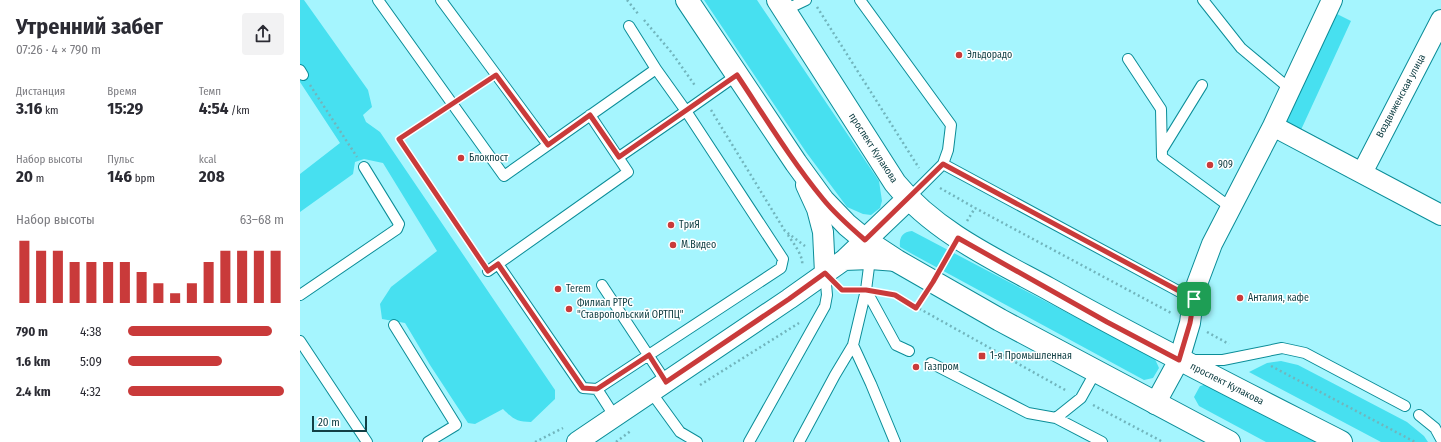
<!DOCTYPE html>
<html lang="ru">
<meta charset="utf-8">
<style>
:root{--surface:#fff;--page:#f2f2f3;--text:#2b2b33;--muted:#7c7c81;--accent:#c93a3a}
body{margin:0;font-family:"Fira Sans Condensed",sans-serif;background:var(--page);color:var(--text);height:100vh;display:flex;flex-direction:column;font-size:15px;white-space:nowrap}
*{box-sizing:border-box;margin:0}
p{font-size:13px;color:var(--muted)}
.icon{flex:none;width:22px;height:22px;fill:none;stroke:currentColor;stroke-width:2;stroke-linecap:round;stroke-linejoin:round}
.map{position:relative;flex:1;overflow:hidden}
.drawer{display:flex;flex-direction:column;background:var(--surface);width:300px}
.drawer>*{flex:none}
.scale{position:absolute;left:12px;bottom:10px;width:55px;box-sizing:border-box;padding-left:4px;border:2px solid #124045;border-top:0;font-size:11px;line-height:14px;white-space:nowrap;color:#124045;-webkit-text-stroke:3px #fff;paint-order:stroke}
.pin{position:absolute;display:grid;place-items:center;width:34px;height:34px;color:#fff;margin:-17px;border-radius:8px;box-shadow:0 2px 6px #0006}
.round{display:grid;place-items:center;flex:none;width:42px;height:42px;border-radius:4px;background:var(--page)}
.summary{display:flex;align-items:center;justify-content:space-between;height:68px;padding:0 16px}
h1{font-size:22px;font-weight:700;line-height:30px}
.figures{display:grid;grid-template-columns:repeat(3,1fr);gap:6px;height:68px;padding:4px 16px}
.figures div{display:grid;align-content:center}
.figures b{font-size:17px;font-weight:700}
.figures small{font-size:11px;font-weight:400}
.figures p{font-size:11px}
.chart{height:112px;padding:8px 16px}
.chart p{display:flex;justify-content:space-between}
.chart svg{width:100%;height:72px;margin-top:4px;stroke:var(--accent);stroke-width:6}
ul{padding:0 16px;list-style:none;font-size:13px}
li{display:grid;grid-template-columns:64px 48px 1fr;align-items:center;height:30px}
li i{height:10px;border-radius:5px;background:var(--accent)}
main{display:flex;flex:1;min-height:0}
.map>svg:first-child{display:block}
.green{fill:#47e0f0}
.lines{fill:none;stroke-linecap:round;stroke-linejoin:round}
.lane-casing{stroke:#0b8d98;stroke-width:12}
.street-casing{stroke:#0b8d98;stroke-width:22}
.primary-casing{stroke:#0b8d98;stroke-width:24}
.path{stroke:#71b5bd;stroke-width:2.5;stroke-dasharray:2 3;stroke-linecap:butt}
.lane{stroke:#fff;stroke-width:10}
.street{stroke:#fff;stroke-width:20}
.primary{stroke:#fff;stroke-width:22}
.route-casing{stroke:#fff;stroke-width:8}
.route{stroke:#c93a3a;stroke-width:5}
.poi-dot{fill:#c93a3a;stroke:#fff;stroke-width:1.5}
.labels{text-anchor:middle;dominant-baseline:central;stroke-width:3;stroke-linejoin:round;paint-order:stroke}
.poi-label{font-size:10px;fill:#124045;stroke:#fff;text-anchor:start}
.street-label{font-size:10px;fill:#124045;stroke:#fff}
</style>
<main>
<section class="drawer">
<div class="summary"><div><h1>Утренний забег</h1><p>07:26 · 4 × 790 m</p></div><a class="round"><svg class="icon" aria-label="share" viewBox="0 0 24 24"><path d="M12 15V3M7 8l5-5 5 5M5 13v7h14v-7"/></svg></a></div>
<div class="figures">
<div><p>Дистанция</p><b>3.16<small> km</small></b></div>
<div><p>Время</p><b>15:29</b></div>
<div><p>Темп</p><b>4:54<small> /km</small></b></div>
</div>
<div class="figures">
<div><p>Набор высоты</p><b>20<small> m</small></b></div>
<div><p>Пульс</p><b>146<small> bpm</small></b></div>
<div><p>kcal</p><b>208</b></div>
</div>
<div class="chart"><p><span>Набор высоты</span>63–68 m</p>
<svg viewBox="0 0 160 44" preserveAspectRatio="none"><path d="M5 44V6M15 44V12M25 44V12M35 44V19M45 44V19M55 44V19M65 44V19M75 44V25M85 44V32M95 44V38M105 44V32M115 44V19M125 44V12M135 44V12M145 44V12M155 44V12"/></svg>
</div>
<ul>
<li><b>790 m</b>4:38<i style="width:92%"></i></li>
<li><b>1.6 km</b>5:09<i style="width:60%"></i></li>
<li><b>2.4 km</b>4:32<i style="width:100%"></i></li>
</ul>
</section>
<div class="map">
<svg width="1141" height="442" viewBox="0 0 1141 442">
<rect width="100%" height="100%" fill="#a5f5fe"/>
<path class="green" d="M0,0H4L68,90L72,107L63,115L66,122L80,132L255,390V399L231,422C217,422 213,419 203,409L175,424L168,423L130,365L105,323L82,319L80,304L91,287L137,251L83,163L64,159L55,162L53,174L0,212V174L40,143L0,82Z
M404,0H457L579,181L582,201L580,208L571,215L563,214L547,207L506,152Z
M1035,13L1051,21L1000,132L983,123Z
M612,231L855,359L859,368L853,378L844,380L614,255L600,247C599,238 602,232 612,231Z
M981,361L998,365L1107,422L1124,436L1128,442H1081L949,372L967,363Z
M911,383L1021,442H966L899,406L894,397L900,386Z"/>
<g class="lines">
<g class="lane-casing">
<path id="lane" d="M78,0L204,176L356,69L386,111L319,157
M141,0L248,145
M560,0L651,125L648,150L643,164L609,198
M903,0L941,48L990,89
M485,10L506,0
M329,26L356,69
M828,59L861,109L862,157L930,207
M0,70L3,75
M862,150L902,85
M643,164L893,299
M198,264L283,388L297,389L315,417
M188,271L328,172L290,115
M302,285L366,382
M566,290L596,345L609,351
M0,295L97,229L99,224L64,167
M94,325L156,425L128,442
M0,341L67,442
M553,345L571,384L595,442
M892,360H923L982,348L1005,353L1105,406
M631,363L728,413L756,418L781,398L796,371
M297,389L481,268L483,259L386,111L437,75
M351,392L380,432L397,442
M1119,415L1135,428L1141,439
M756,418L802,442
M449,442L525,306L527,295L525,273
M499,442L535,375L553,345L566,290L570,259"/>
</g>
<g class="street-casing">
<path id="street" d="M973,126L1141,215
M1062,173L1141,20
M506,185L517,209L523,232L525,273
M544,260L570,259L597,261
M855,404L879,360L890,323L893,299L897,284L912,244L973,126L1032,0
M277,442L489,299L544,260L565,240"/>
</g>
<g class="primary-casing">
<path id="primary" d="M387,0L496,163L523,200L547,225L565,240L597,261L700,320L929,442
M478,0L595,183C635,232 694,259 749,289C845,343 943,392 1041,442
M565,240L609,198"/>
</g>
<path class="path" d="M327,0L339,15
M517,7L619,168
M344,20L372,53L396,87
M10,85L57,157
M163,96L184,83
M411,110L485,231L505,246
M141,111L99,139L180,259
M640,188L675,208L873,314
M667,221L675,208
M488,235C493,243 504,256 502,266
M643,265L649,255
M540,288L542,290H552
M583,293L595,295L767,391
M616,308L623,298
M907,332L929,344
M971,366L1115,442
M400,385L499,323
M793,405L863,442
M235,442L263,428
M316,442L332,430"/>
<use href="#lane" class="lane"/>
<use href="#street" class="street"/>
<use href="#primary" class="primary"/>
</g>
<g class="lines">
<g class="route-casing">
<path id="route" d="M196,75L248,145L290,115L319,157L437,75C465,117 491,160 523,199C535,214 550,227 565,240L643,164L894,299L890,323L879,360L807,322L658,238L633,282L616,308L595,295L566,290H542L525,273L489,299L366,382L349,355L297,389L283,388L198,264L188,271L99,139Z"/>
</g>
<use href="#route" class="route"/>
</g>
<g class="poi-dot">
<circle cx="659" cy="55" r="4"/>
<circle cx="161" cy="158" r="4"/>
<circle cx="910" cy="165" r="4"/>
<circle cx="371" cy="225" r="4"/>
<circle cx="373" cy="245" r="4"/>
<circle cx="258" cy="289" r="4"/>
<circle cx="940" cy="298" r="4"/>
<circle cx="269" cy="309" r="4"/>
<rect x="678" y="352" width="8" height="8" rx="2"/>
<circle cx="616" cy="367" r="4"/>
</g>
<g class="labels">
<g class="poi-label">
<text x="667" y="55">Эльдорадо</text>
<text x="169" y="158">Блокпост</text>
<text x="918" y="165">909</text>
<text x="379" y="225">ТриЯ</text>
<text x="381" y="245">М.Видео</text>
<text x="266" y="289">Terem</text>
<text x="948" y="298">Анталия, кафе</text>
<text x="277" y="303">Филиал РТРС<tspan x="277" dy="12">"Ставропольский ОРТПЦ"</tspan></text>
<text x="690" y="356">1-я Промышленная</text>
<text x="624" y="367">Газпром</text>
</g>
<g class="street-label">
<text transform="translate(1101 96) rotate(-62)">Воздвиженская улица</text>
<text transform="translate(573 148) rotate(57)">проспект Кулакова</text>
<text transform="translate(927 384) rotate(27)">проспект Кулакова</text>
</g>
</g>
</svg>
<div class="scale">20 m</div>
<div class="pin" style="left:894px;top:299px;background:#1e9e55"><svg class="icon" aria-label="arrive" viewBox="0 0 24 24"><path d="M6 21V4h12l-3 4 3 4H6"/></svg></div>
</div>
</main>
